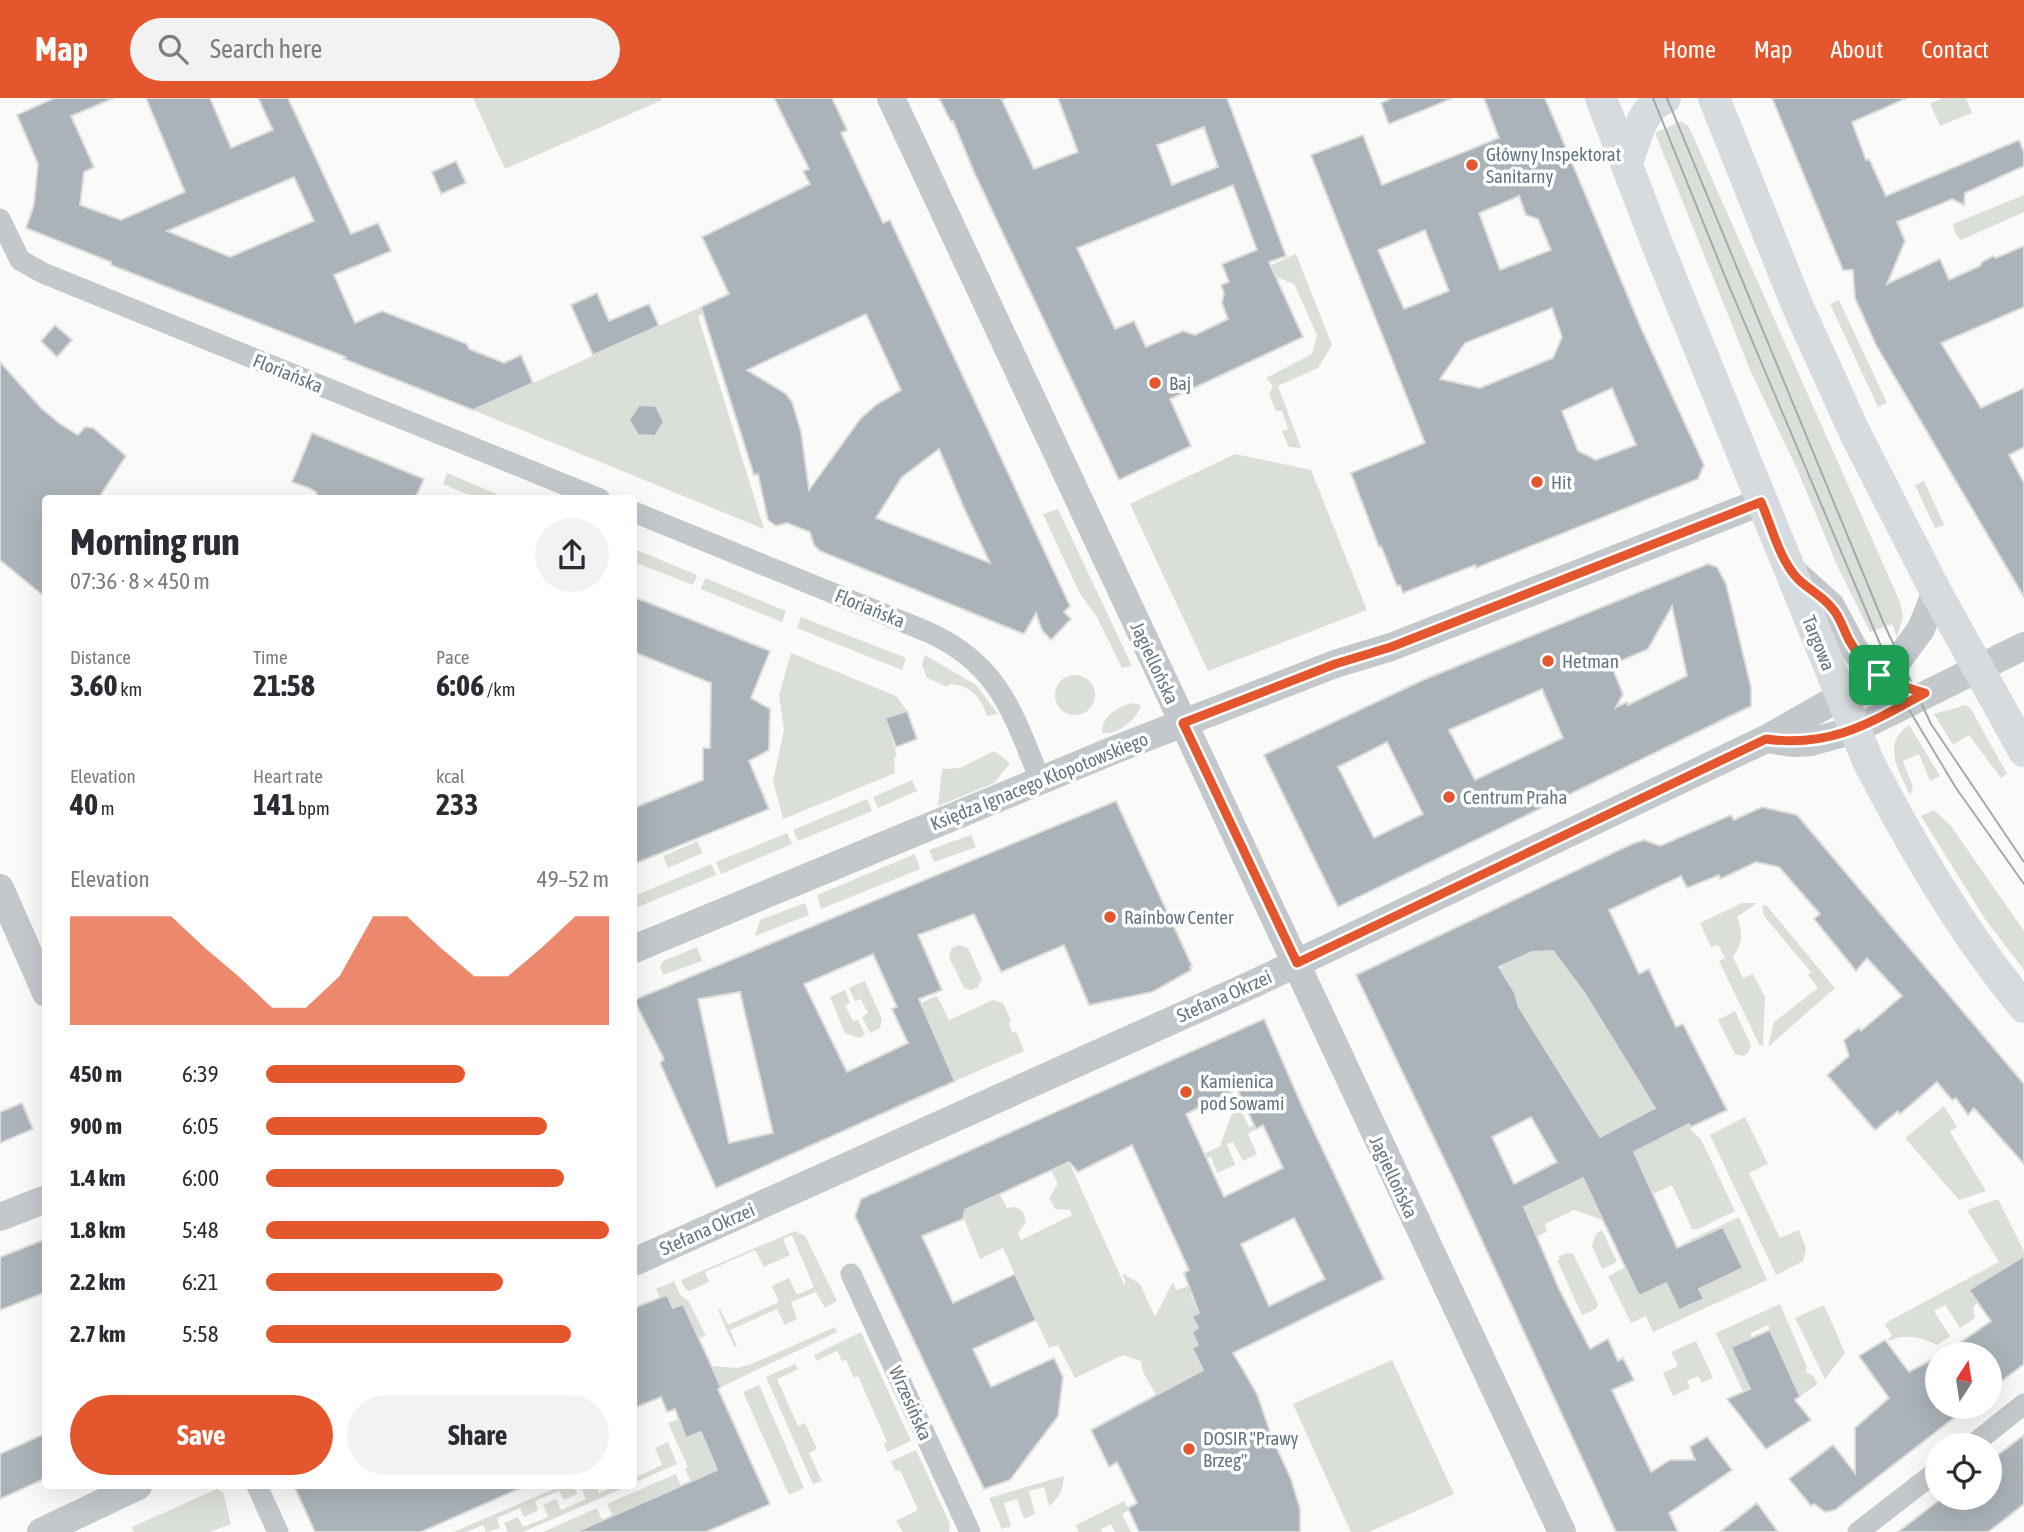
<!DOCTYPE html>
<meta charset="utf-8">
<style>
:root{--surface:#fff;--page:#f2f2f3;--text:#2b2b33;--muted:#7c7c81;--accent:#e4572e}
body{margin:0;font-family:"Asap Condensed",sans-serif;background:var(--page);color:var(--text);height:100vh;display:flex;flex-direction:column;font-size:26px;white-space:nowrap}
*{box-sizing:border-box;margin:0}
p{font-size:23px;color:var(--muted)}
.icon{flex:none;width:38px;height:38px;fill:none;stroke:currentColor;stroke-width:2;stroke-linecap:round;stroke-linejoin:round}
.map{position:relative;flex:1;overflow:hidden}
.details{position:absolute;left:42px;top:397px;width:595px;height:994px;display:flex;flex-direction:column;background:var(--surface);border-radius:7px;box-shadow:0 7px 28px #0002}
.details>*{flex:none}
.needle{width:46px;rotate:12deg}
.fabs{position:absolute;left:1925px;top:1244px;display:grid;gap:14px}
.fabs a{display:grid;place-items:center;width:77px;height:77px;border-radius:50%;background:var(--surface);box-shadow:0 7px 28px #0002;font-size:35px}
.pin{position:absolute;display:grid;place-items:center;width:60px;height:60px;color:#fff;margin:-30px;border-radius:14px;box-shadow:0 4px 10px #0006}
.round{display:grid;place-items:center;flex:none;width:74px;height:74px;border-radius:37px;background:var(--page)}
.headline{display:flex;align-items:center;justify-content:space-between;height:119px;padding:0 28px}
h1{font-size:38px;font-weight:700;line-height:52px}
.metrics{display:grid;grid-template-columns:repeat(3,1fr);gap:10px;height:119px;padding:7px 28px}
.metrics div{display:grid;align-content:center}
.metrics b{font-size:30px;font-weight:700}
.metrics small{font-size:19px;font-weight:400}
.metrics p{font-size:19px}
.chart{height:196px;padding:14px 28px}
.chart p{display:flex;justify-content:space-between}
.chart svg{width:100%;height:126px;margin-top:7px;fill:var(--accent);opacity:.7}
.action{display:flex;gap:14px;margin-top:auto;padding:14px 28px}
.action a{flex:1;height:80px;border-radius:42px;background:var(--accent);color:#fff;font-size:28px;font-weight:700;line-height:80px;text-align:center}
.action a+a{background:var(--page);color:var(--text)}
ul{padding:0 28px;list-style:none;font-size:23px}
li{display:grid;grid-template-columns:112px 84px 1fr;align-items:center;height:52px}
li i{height:18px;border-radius:9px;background:var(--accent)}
header{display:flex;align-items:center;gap:42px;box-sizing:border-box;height:98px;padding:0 35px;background:var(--accent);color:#fff}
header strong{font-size:33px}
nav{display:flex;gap:38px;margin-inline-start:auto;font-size:24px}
.search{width:490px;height:63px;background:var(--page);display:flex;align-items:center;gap:18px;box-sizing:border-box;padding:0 24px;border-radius:38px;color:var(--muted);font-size:26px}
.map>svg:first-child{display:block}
.green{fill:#dadfd7}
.building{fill:#aab3b9;stroke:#dcdcda;stroke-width:2;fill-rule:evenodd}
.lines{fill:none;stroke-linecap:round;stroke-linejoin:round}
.minor{stroke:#c3c8cc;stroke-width:21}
.tertiary{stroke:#c3c8cc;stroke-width:28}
.secondary{stroke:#d6dbdf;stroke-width:32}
.tram{stroke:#a2aab0;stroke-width:2}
.route-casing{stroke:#fff;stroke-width:14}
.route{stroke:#e4572e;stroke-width:9}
.poi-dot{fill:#e4572e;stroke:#fff;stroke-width:2.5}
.labels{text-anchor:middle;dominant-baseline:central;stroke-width:7;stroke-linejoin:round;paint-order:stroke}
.poi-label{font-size:19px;fill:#657683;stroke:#fff;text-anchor:start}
.street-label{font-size:19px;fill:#657683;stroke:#fff}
</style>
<header>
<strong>Map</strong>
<div class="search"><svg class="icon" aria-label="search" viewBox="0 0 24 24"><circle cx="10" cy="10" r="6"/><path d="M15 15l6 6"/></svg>Search here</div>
<nav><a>Home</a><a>Map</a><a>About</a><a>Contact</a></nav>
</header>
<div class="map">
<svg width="2024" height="1434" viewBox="0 0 2024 1434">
<rect width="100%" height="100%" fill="#fafaf8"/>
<path class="green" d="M473,0H661L662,2L505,71Z
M1943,0H1966L1972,15L1940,28L1930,5Z
M1681,23L1689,29L1900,504L1903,519L1897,539L1892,526L1870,534L1837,467L1797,371L1751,274L1655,35Z
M2024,97V114L1961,142L1956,137L1953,126Z
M1296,156L1332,247L1318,270L1278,288L1301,350L1289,349L1282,333L1288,331L1282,313H1276L1269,296L1273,288L1266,280L1312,256L1317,237L1294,186L1266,175L1264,170Z
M1839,202L1887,305L1878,309L1830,206Z
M701,209L703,216L698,218L764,431L473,312Z
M1235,356L1311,372L1367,512L1208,573L1130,406Z
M447,375L501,398L500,401H479L443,386Z
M1924,383L1944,427L1935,430L1915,387Z
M1058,411L1132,568L1122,570L1096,517L1080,496L1043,416Z
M634,451L697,477L693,487L634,464Z
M705,480L786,513L782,524L701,491Z
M801,519L906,560L902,572L797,530Z
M791,555L896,598L907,613L885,621L897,658L894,660L895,675L783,721L773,683L784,632L779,597Z
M925,557L976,587L998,616L987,618C981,598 969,587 949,586L948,589L927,580L922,567Z
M1055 597a20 20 0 1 1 40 0a20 20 0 1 1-40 0Z
M1133,605L1141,607C1137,622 1118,637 1102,635C1102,618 1118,608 1133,605Z
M1966,607L1971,611L2007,676L2001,680L1969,637L1953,647L1934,616Z
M1909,627L1940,678L1930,683L1919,656L1903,663L1913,689L1910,697C1899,673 1881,646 1909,627Z
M994,653L1010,665L994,685L938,708L942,671L960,670Z
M912,682L917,693L878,710L873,699Z
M867,701L872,713L798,743L793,732Z
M1934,712L1951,728L2024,833V872L1985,821L1921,718Z
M787,735L792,746L721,776L716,764Z
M971,737L976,749L934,764L929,752Z
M698,743L702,755L668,770L663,758Z
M915,756L920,771L821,811L817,797Z
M711,766L716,777L635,810L634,798Z
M805,805L809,817L755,838L760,822Z
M1742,805H1757L1737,819C1743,836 1743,845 1733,859L1743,880L1753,876L1765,899L1763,948L1759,946L1719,863L1725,860L1718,847L1711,849L1700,825Z
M1762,807L1767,808L1835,890L1768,949L1774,924L1818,890L1808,877L1811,874L1764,818Z
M959,847L968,850L982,881L978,889L971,892L964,890L949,859L952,850Z
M1550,848L1583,895L1679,999L1596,1042L1595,1031L1519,909L1515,895L1501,871C1511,859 1534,853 1550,848Z
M697,849L702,863L663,877L660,868L663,863Z
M865,883L882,921L880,930L870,935L862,919L868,915L861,901L855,903L849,890Z
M845,892L850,905L845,908L853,923L858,922L865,937L859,940L845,935L830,899Z
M937,898L949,922L993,902L1003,905L1011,922L1009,926L1012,934L1017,935L1024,953L955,983L921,905Z
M1735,913L1751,947L1748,955L1743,958L1735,956L1718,922Z
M1944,1008L1957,1029L1950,1034L1986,1093L1959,1102L1905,1040Z
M1240,1010L1249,1029L1254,1027L1256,1031L1248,1036L1257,1056L1243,1063L1233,1044L1227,1046L1235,1067L1217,1075L1211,1059L1206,1060L1204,1056L1220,1048L1233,1013Z
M1745,1019L1768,1066L1749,1075L1780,1140L1799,1132L1806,1150L1803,1163L1776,1177L1710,1037Z
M1688,1024L1692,1033L1701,1041L1735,1113L1698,1131H1692L1672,1087L1653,1096L1633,1054L1677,1032Z
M1069,1064L1124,1186L1126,1185L1122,1175L1140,1186L1155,1219L1173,1184L1176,1192L1190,1188L1193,1195L1190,1196L1199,1215L1192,1218L1198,1230L1193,1234L1198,1247L1192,1250L1203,1272L1156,1297L1143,1274L1141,1263L1123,1257L1075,1280L1058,1247L1049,1250L1003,1150L980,1161L961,1113L999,1095L1007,1110L1016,1109L1023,1114L1026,1124L1018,1135L1021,1142L1072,1117L1070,1112L1055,1111L1049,1100L1058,1086L1051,1072Z
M1583,1080L1602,1122L1574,1112L1545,1126L1547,1134L1535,1139L1522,1110Z
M1998,1101L2024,1153V1158L1969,1192L1978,1204L1973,1209L1975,1220L1960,1230L1945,1207L1934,1213L1950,1238L1937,1247C1922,1239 1904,1235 1889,1243L1888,1241L1892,1238L1885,1227L1889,1223L1999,1164L1967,1112Z
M1739,1119L1767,1182L1653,1234L1646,1218L1631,1225L1608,1178L1628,1168L1627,1174L1639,1198L1666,1185L1679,1212L1704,1201L1695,1181L1710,1186L1743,1170L1723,1129L1690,1144V1142Z
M1602,1132L1617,1164L1602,1171L1592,1148L1596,1136Z
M795,1133L805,1138L837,1203L825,1210L816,1194L791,1204L797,1221L785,1227L777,1211L730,1232L737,1249L734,1248L718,1212L720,1211L728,1227L779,1204L772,1188L789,1180L797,1197L814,1189L792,1137L783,1141L790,1157L764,1169L755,1152L705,1174L709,1184L690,1193L686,1192L681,1182Z
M1567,1155L1573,1156L1598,1206L1596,1211L1582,1217L1557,1162L1560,1161L1559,1158Z
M674,1183L680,1197L688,1202L706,1238L699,1240L683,1206L673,1210L667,1197L660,1200L656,1191Z
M1780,1206L1807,1269L1806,1274L1813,1278L1818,1286L1800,1298L1768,1227L1751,1235L1753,1296L1746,1300L1716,1235Z
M1824,1207L1845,1255L1825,1281L1795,1220Z
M835,1229L837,1234L721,1289L711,1268L738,1270L754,1265Z
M861,1234L911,1343L887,1354L884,1346L887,1344L858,1278L854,1280L846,1262L842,1263L837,1253L816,1263L814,1257Z
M1696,1243L1713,1280L1702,1285L1698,1278L1687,1283L1690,1290L1673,1298L1663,1275L1678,1268L1671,1254Z
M1392,1262L1454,1396L1369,1434H1351L1293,1306Z
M795,1266L798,1271L777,1281L798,1328L805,1325L817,1351L809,1355L822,1383L813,1386L766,1279Z
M759,1287L804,1390L789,1397L743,1294Z
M679,1321L701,1334L717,1372L691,1384L685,1371L688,1369L668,1325Z
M668,1344L677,1366L634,1385V1369L638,1378L662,1367L655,1350Z
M916,1352L950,1426L949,1434H903L896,1423L918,1412L900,1372L895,1373L891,1363Z
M676,1376L681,1388L613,1418L607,1406Z
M1064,1378C1063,1390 1060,1400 1049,1408L1044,1389L1029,1393L1035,1416L1024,1421L1017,1401L1004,1405L1011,1428L1002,1431L989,1400Z
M561,1388H574L577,1396L564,1402L559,1393L535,1403L538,1412L524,1419L520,1410L497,1420L500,1430L486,1434L483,1427L466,1434H453Z
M589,1388H596L599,1395L615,1388H628L523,1434H508L504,1425L518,1419L523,1429L548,1419L543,1407L556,1401L561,1412L586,1401L582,1391Z
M217,1391L223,1394L231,1426L210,1434H134L132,1429Z
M1124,1403L1129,1412L1122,1416L1131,1434H1115L1111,1426L1101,1431L1102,1434H1079L1076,1427Z
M597,1410L602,1422L575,1434H543Z"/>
<path class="building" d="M54,0H114L71,18L94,69L84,74L80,107L121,122L185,94L146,0H210L231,50L273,32L258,0H288L351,136L378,125L391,153L334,177L355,225L382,213L467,246L469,251L504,265L521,257L533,285L473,312L344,261L346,259L111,167V164L26,130L34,107L38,66L17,17ZM294,79L314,123L230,159L167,133Z
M774,0H832L847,32L841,35L883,125L890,122L1070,508L1064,514L1071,521L1051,542L1042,532L1036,515L1024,536L820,453L814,447L810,434L787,425L776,428L768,422L758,376L754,377L701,209L729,196L702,139L810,86L803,73L809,71ZM866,216L901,292L876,307L861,320L809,392L801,334L792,304L786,296L747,272ZM939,351L964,410L990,465L876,420L902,379Z
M939,0H1005L1002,2L1034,71L1078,54L1058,0H1227L1286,158L1269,164L1303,239L1170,301L1191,348L1119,382L974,74L953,23L951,24ZM1204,29L1218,69L1172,87L1157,47ZM1233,87L1257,152L1222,166L1229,184L1221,187L1224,195L1222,205L1228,221L1195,237L1183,233L1146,249L1134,223L1115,231L1077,150Z
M1392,0H1450L1451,1L1389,26L1381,5Z
M1484,0H1545L1641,230L1704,367L1698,381L1476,470L1475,467L1403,495L1400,487L1397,488L1381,448L1379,449L1351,375L1425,345L1311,57L1363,37L1382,87L1499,40ZM1519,98L1526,117L1538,121L1551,152L1500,172L1479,115ZM1425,132L1449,193L1404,211L1378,152ZM1552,210L1562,239L1553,260L1480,290L1440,281L1465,245ZM1612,290L1636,347L1596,362L1578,353L1562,313Z
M1772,0H1907L1852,24L1866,62L1869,61L1886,98L2019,42L2024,54V68L1965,95L1964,107L1952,101L1897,124L1905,143L1887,186L1940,161L1949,182L1980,168L1982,164L1993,158L1996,160L2024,148V209L1941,245L1981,310L2024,290V349L2009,357L2024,385V499L1876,247L1855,200L1853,172H1843Z
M456,63L466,85L441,96L432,74Z
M597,195L609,223L649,206L659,228L593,257L571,207Z
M55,227L72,242L57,259L41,243Z
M0,264L41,310L60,326L78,337L85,329L93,330L126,358L98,401H46V500L0,462Z
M639,307L656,308L664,324L655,338L638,337L629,322Z
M312,335L424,381L415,401H319L316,394L309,390L292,384Z
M1708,466L1717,469L1726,486L1751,589V608L1338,809L1264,657L1423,582ZM1672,508L1687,578L1628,607L1627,604L1616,609L1623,596L1611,567L1648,551ZM1542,591L1563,640L1475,682L1449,632ZM1387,644L1423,716L1374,740L1338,669Z
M634,499L770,553L751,600L770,611L769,652L749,663L769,711L634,766V710L703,682V650H710L711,585L634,554Z
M907,613L917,641L896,649L885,620Z
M1116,703L1192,868L1190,869L1191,872L1152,894L1089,907L1064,847L1001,874L974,816L918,837L942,892L919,901L955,983L716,1090L660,965L664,961L634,902ZM873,856L897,909L892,911L908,945L847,974L804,886ZM740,894L773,1035L729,1045L698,901Z
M1762,709L1797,717L2024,986V1066L1974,1010L1968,1017L1956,1000L1952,1002L1937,984L1900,1016L1898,1013L1875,1032L1827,977L1849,958L1844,942L1859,930L1861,933L1902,898L1867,860L1856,873L1814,821L1820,816L1779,769L1756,764L1720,781L1719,777L1687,790L1681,778L1609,812L1639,876L1649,871L1676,929L1683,926L1727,1012L1691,1029L1689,1026L1634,1054L1677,1150L1723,1129L1743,1170L1699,1191L1704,1201L1679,1212L1666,1185L1639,1198L1583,1080L1524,1109L1559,1191L1590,1251L1608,1241L1618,1263L1623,1260L1634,1282L1612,1292L1651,1374L1670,1362H1695L1690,1349L1707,1339L1732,1372L1669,1415L1678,1434H1616L1456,1086L1356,877L1632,746L1644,742L1660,748L1731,717L1734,722ZM1553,853L1585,896L1655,1010L1600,1039L1519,909L1515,895L1499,869L1532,854ZM1531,1019L1557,1064L1514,1086L1492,1039Z
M1264,921L1302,1008L1384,1181L1233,1255L1257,1296L1272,1340L1291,1381L1300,1411V1434H1139L1128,1410L1137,1405L1117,1364L1109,1369L1091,1332L1203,1272L1192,1250L1198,1247L1192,1234L1198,1230L1192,1218L1199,1215L1184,1175L1189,1172L1132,1047L1078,1074L1069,1064L965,1112L963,1121L922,1138L953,1205L1015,1176L1036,1222L973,1251L991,1289L1054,1260L1063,1279L1058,1318L1010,1382L984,1391L855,1118L861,1101ZM1237,991L1256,1031L1263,1027L1283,1070L1224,1099L1186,1016ZM1294,1120L1325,1181L1269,1208L1241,1146Z
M22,1005L33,1031L0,1045V1014Z
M46,1141V1194L0,1212V1159Z
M2024,1158V1266L1990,1292V1256H1944L1991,1223L1969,1192Z
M667,1197L673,1210L683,1206L721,1289L718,1291L770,1406L706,1434H576L717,1372L701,1334L686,1340L675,1311L667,1314L661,1299L634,1310V1210Z
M1770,1232L1800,1298L1795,1302L1811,1322L1766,1351L1727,1301L1750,1291L1731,1249Z
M1885,1242L1909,1274L1937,1259V1309H1968L1835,1412L1825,1414L1814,1406L1811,1408L1789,1381L1833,1347L1855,1375V1330L1889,1300L1859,1258Z
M46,1335V1380L0,1401V1356Z
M2024,1337V1406L2005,1421L1988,1434H1898L1942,1400H1990V1363Z
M294,1388H525L421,1434H315Z
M1757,1405L1778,1434H1720Z"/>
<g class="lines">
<path class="minor" d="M0,121L20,162L43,175L600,401
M634,414L928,534C999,566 1013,615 1040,682
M851,1176L970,1434
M1971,1348L2024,1306
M257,1388L278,1434
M1858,1434L1937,1373"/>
<path class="tertiary" d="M891,0L1562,1434
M1791,472L1831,508L1854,551L1864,564L1893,584
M1766,641L1793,645L1811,644L1854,632L2024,548
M0,790L46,895
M634,851L1114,652L1335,566L1391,549L1761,404
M0,1119L46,1101
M634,1164L1253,886L1766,641L1879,577L1899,561L1921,531L1936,494
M41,1434L138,1388"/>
<path class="secondary" d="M1601,0L1659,151L1868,663C1912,748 1962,834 2024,909
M1714,0L1797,207L1855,335L1936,494L2024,653
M1627,64C1636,41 1641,10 1665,0"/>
<path class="tram" d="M1653,0L1724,176L1905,605L1956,690L2024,786
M1667,0L1884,526L1931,626L2024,764"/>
</g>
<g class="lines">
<g class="route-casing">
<path id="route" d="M1761,404C1772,429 1779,461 1798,481C1808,491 1822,498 1831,509C1840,518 1843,531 1849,542C1865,572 1893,587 1925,595C1870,625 1831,650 1766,641L1297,865L1183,625L1335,566L1391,549Z"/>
</g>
<use href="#route" class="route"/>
</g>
<g class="poi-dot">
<circle cx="1472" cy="67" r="7"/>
<circle cx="1155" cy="285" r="7"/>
<circle cx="1537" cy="384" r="7"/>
<circle cx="1548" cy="563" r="7"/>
<circle cx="1449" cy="699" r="7"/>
<circle cx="1110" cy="819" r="7"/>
<circle cx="1186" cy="994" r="7"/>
<circle cx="1189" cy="1351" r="7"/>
</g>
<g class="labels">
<g class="poi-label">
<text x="1486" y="56">Główny Inspektorat<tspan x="1486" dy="22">Sanitarny</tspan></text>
<text x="1169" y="285">Baj</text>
<text x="1551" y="384">Hit</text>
<text x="1562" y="563">Hetman</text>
<text x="1463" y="699">Centrum Praha</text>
<text x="1124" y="819">Rainbow Center</text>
<text x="1200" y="983">Kamienica<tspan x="1200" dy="22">pod Sowami</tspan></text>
<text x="1203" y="1340">DOSIR "Prawy<tspan x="1203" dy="22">Brzeg"</tspan></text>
</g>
<g class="street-label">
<text transform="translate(288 275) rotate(22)">Floriańska</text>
<text transform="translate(870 510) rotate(22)">Floriańska</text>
<text transform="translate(1819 545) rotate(68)">Targowa</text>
<text transform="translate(1155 565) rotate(65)">Jagiellońska</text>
<text transform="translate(1039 683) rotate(-22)">Księdza Ignacego Kłopotowskiego</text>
<text transform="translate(1224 898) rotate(-24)">Stefana Okrzei</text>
<text transform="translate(1394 1079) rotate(65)">Jagiellońska</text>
<text transform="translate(707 1131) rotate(-24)">Stefana Okrzei</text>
<text transform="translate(911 1305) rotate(66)">Wrzesińska</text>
</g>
</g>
</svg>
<div class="fabs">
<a><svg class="needle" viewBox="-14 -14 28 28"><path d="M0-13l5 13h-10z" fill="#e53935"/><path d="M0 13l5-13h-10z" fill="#7c7c81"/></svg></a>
<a><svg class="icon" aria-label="locate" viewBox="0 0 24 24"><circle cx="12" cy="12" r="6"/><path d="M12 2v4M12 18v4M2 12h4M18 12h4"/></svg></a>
</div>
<div class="pin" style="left:1879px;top:577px;background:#1e9e55"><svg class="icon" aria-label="arrive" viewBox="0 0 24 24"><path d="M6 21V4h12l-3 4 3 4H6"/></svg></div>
<section class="details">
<div class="headline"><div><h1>Morning run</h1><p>07:36 · 8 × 450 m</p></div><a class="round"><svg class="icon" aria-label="share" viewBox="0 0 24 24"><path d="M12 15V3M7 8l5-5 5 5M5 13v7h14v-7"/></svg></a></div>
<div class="metrics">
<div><p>Distance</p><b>3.60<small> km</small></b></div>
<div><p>Time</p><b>21:58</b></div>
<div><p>Pace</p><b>6:06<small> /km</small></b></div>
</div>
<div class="metrics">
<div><p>Elevation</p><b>40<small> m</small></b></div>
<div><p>Heart rate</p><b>141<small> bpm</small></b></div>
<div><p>kcal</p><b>233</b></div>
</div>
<div class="chart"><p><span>Elevation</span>49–52 m</p>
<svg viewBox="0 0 160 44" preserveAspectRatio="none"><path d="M0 44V6L10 6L20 6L30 6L40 17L50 27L60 38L70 38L80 27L90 6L100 6L110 17L120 27L130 27L140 17L150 6L160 6V44z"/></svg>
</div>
<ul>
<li><b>450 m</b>6:39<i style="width:58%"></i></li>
<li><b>900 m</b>6:05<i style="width:82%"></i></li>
<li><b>1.4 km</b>6:00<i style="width:87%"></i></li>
<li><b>1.8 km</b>5:48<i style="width:100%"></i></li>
<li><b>2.2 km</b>6:21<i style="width:69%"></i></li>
<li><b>2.7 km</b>5:58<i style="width:89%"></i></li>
</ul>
<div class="action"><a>Save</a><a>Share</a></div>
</section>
</div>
